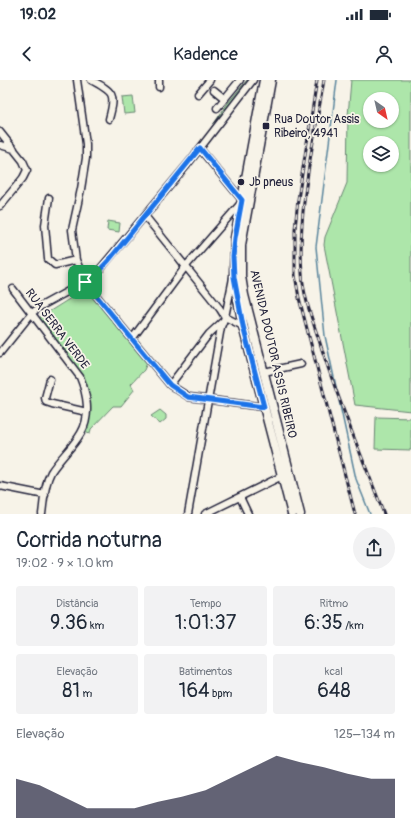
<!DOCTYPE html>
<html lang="pt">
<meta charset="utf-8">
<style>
:root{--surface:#fff;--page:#f2f2f3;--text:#1f2937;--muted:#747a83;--accent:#22223b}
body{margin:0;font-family:Pangolin,sans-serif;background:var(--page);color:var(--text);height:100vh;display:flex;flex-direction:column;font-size:15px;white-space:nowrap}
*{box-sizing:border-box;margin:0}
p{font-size:13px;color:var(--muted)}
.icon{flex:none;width:22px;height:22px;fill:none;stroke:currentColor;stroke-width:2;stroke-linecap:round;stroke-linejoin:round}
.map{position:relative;height:434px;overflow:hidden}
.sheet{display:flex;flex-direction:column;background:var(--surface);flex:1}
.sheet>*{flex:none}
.needle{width:26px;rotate:146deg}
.controls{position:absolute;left:363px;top:12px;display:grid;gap:8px}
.controls a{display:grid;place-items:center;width:36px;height:36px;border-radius:50%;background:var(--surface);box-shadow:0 1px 3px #0004;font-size:20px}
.pin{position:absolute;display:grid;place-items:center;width:34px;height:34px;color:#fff;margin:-17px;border-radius:8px;box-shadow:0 2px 6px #0006}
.round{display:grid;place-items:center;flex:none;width:42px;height:42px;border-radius:21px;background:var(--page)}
.overview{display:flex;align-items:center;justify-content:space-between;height:68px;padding:0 16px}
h1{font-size:22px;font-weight:600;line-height:30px}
.stats{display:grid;grid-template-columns:repeat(3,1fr);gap:6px;height:68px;padding:4px 16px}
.stats div{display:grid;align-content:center;border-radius:4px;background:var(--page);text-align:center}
.stats b{font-size:20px;font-weight:600}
.stats small{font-size:11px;font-weight:400}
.stats p{font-size:11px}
.chart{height:112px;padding:8px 16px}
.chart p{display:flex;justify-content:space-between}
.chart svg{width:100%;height:72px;margin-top:4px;fill:var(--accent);opacity:.7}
.status{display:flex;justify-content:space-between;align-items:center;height:28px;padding:0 20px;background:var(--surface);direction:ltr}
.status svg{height:11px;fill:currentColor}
header{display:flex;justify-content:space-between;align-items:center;height:52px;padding:0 16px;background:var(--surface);font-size:18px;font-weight:600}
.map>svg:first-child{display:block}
.green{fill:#ade6aa;stroke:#688472;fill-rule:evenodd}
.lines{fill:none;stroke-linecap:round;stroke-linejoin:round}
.stream{stroke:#58849c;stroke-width:1.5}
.minor-casing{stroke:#22223b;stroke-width:9}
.major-casing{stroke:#22223b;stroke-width:11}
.minor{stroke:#f7f3e8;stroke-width:6}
.major{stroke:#f7f3e8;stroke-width:8}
.rail-casing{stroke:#22223b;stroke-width:3}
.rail{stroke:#f7f3e8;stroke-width:1.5;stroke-dasharray:4.5;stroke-linecap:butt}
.route-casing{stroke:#fff;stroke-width:8}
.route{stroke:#1a73e8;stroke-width:5}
.poi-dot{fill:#22223b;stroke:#f7f3e8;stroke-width:1.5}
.labels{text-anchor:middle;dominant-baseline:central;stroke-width:3.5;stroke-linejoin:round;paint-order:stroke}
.poi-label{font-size:12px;fill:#22223b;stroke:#f7f3e8;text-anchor:start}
.street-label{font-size:12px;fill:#22223b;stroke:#f7f3e8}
</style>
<div class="status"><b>19:02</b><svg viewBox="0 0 49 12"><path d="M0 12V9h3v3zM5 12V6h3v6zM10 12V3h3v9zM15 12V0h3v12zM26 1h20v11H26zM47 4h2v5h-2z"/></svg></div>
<header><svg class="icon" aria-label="back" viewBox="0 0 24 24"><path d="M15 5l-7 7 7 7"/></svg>Kadence<svg class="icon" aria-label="person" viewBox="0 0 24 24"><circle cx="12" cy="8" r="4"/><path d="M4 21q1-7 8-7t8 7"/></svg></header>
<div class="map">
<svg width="411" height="434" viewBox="0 0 411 434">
<rect width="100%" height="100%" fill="#f7f3e8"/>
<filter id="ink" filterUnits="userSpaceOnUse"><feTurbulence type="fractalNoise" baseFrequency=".025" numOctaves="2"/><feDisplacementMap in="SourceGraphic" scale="8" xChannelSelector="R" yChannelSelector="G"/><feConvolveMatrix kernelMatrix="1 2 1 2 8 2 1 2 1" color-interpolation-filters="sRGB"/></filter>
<g filter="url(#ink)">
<path class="green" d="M247,0H252L201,63L227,24Z
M351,0H411V331L355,325L324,165L325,157L347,103L348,36ZM370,19H392V41H370ZM370,63H392V85H370Z
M133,16L135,33L124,34L122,17Z
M108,141L120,143L119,152L107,150Z
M82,211H85L90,214L147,283L144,290L131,304L134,310L121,326H113L91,349L90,354L84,352C86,343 89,333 90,325C90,299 55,258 39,238Z
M160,330L166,335V339L160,344L151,336Z
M376,337L411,338V370L375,369Z"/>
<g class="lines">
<path class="stream" d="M337,0L316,167L325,256L356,399L370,434"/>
<g class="minor-casing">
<path id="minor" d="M77,0L86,64V78L81,109L72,150L76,180L85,202L170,305L189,317L264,327
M91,0C114,12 116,14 109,39
M159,0V7
M214,10L225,19
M198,14L210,0
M217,28L240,0
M0,52L23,81L27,90L23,98L0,126
M0,65L14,69
M200,69L242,120
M49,118L45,145L48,179L55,185L76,180
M145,136L220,229L225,237
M13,209L80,297C87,314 91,336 81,353C73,367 60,378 51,392C44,405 44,420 42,434
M225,237L243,246
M132,259L186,186L241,123
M0,273L32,233L41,226L85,202L96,194L187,85L253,0
M264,292L301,284
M50,299L45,318L46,322L52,324L87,332
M170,305L209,254L222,242
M0,406L45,415
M240,417L248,434
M188,434L221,247L225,237L233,198
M205,434L282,396"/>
</g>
<g class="major-casing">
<path id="major" d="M264,0L235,158L234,197L243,246L292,434
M271,0L241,165V196L244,215L300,434"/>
</g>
<use href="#minor" class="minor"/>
<use href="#major" class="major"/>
<g class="rail-casing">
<path id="rail" d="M317,0L298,119L295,149V195L299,218L355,434
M324,0C314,61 297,131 302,193C303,215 312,239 319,260C337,319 362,376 384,434"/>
</g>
<use href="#rail" class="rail"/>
</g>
</g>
<g class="lines" filter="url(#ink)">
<g class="route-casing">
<path id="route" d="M200,68L242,120L235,158L233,177L234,197L243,246L264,327L188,317L170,305L85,202L96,194L109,180Z"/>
</g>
<use href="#route" class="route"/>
</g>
<g class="poi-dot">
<rect x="262" y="42" width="8" height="8" rx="2"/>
<circle cx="241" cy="102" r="4"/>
</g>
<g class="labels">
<g class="poi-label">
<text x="274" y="39">Rua Doutor Assis<tspan x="274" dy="14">Ribeiro, 4941</tspan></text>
<text x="249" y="102">Jb pneus</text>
</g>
<g class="street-label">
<text transform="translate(57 249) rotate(53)">RUA SERRA VERDE</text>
<text transform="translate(273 274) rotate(77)">AVENIDA DOUTOR ASSIS RIBEIRO</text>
</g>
</g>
</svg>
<div class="controls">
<a><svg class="needle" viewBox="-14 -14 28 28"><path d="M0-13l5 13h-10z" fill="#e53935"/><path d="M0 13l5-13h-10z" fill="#747a83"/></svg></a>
<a><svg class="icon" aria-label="layers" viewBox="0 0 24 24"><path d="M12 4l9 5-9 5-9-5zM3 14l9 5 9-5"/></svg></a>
</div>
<div class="pin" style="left:85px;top:202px;background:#1e9e55"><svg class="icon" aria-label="arrive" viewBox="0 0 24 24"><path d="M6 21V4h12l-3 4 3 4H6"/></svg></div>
</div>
<section class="sheet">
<div class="overview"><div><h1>Corrida noturna</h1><p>19:02 · 9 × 1.0 km</p></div><a class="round"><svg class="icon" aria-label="share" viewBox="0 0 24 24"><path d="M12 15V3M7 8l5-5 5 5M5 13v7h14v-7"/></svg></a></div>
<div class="stats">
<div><p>Distância</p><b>9.36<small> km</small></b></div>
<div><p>Tempo</p><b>1:01:37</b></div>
<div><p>Ritmo</p><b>6:35<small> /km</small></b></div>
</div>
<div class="stats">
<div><p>Elevação</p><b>81<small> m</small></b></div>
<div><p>Batimentos</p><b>164<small> bpm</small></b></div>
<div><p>kcal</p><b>648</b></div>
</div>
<div class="chart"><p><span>Elevação</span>125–134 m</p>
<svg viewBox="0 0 160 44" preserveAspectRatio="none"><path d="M0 44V20L10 24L20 31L30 38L40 38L50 38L60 34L70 31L80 27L90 20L100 13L110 6L120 10L130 13L140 17L150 20L160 20V44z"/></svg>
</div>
</section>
